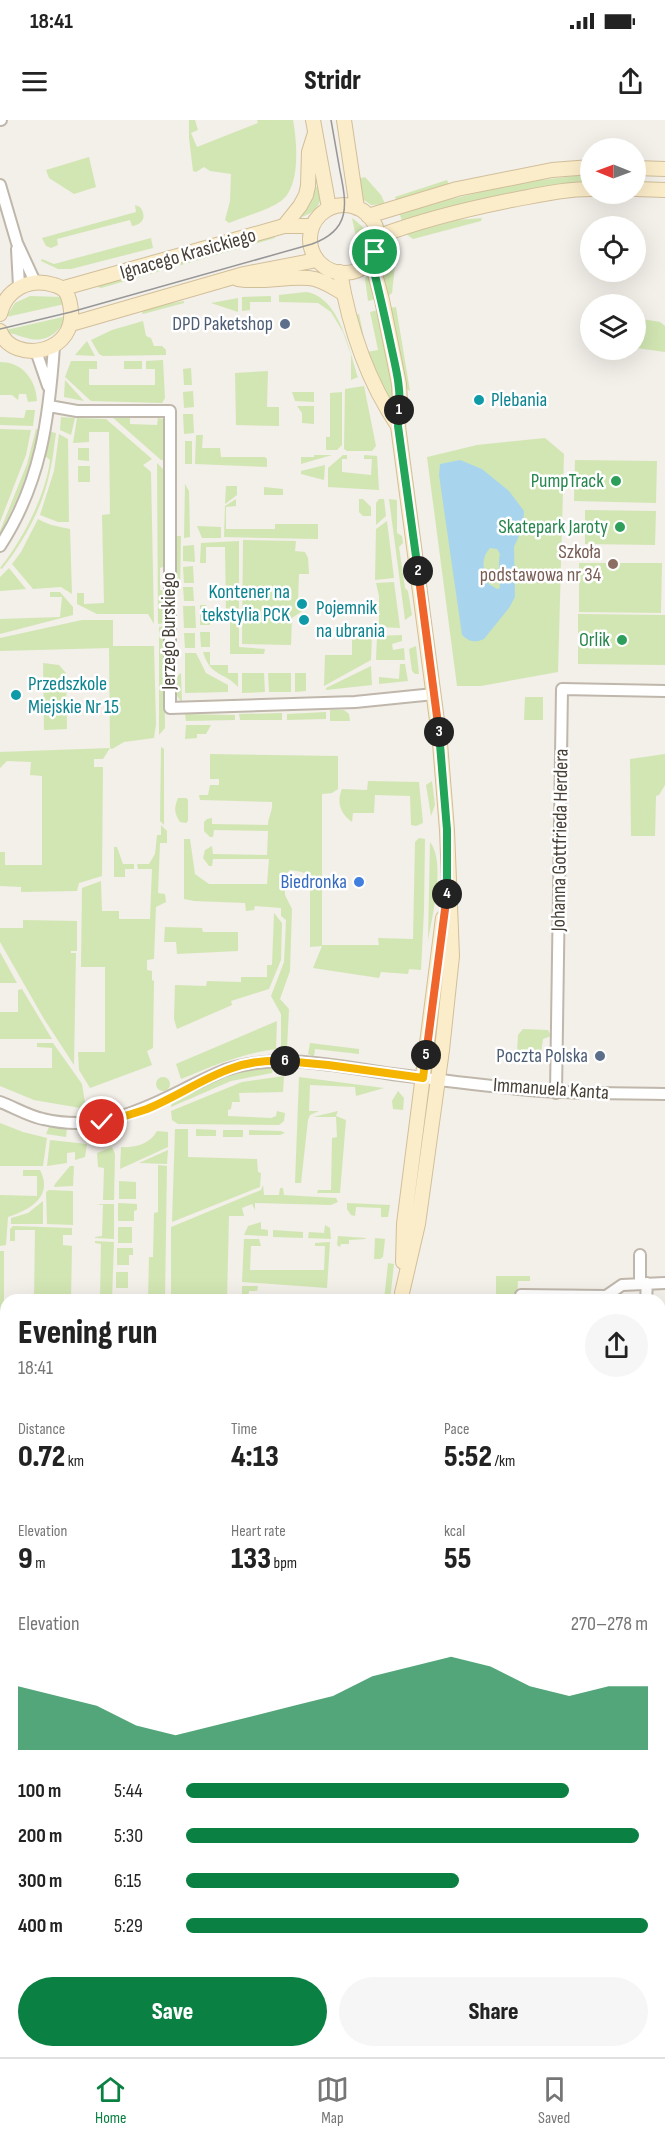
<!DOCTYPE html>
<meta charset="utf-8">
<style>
:root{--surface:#fff;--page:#f6f6f6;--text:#222;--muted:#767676;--line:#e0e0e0;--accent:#0b8043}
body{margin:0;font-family:"Sofia Sans Condensed",sans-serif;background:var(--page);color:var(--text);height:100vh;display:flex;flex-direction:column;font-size:22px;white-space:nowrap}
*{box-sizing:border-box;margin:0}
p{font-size:20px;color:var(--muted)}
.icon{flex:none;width:33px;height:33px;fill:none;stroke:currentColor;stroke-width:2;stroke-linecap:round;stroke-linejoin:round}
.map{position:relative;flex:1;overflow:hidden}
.drawer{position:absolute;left:0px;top:1174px;width:666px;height:764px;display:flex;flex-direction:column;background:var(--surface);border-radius:18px 18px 0 0;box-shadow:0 6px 24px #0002}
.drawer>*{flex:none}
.needle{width:39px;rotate:271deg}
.fabs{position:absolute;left:580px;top:18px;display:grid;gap:12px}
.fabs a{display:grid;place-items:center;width:66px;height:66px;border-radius:50%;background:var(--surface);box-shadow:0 6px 24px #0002;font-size:30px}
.pin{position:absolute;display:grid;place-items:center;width:51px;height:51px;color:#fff;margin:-26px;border:3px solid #fff;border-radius:50%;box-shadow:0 2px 6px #0007}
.km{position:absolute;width:30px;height:30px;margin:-15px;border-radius:50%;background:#222;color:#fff;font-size:16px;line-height:30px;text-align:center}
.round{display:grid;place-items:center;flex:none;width:63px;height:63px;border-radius:32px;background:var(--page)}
.headline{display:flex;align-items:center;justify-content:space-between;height:102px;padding:0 18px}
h1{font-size:33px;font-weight:800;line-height:45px}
.stats{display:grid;grid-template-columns:repeat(3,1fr);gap:9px;height:102px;padding:6px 18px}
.stats div{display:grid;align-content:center}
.stats b{font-size:30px;font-weight:800}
.stats small{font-size:16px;font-weight:400}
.stats p{font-size:16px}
.chart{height:168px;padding:12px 18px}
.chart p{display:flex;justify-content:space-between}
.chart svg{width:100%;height:108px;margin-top:6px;fill:var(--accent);opacity:.7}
.cta{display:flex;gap:12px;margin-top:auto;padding:12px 18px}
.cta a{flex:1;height:69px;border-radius:36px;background:var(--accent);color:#fff;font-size:24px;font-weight:800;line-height:69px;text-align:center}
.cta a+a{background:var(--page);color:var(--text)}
ul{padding:0 18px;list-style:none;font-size:20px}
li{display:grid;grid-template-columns:96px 72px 1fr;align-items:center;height:45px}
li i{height:15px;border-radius:8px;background:var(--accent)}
.status{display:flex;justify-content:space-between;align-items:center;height:42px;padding:0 30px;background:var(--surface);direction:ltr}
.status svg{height:16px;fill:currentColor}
header{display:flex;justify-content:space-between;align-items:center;height:78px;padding:0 18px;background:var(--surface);font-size:27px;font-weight:800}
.tabs{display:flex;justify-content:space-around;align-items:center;height:84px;border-top:2px solid var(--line);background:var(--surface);font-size:16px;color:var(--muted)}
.tabs a{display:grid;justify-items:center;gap:3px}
.tabs .active{color:var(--accent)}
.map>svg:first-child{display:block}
.green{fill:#d2e6b3}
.water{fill:#a8d5ed;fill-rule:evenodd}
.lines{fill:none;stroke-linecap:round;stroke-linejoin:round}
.street-casing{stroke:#bfb7ab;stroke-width:14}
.secondary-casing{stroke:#d1bf9a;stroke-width:16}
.street{stroke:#fff;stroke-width:10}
.secondary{stroke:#fcedca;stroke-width:14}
.tram{stroke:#979797;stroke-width:1.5}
.split-1-casing{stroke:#fff;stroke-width:12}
.split-2-casing{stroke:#fff;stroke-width:12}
.split-3-casing{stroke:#fff;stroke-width:12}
.split-4-casing{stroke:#fff;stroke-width:12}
.split-5-casing{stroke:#fff;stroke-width:12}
.split-6-casing{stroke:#fff;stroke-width:12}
.split-7-casing{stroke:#fff;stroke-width:12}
.split-1{stroke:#22a559;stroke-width:8}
.split-2{stroke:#22a559;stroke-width:8}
.split-3{stroke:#f0652b;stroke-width:8}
.split-4{stroke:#22a559;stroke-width:8}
.split-5{stroke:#f0652b;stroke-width:8}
.split-6{stroke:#f5b400;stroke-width:8}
.split-7{stroke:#f5b400;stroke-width:8}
.service-dot{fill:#5c6f8a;stroke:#fff;stroke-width:2}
.culture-dot{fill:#0f9aa8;stroke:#fff;stroke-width:2}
.leisure-dot{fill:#2e9e5b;stroke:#fff;stroke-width:2}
.education-dot{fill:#8d6e63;stroke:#fff;stroke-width:2}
.shop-dot{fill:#3f7fe0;stroke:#fff;stroke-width:2}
.labels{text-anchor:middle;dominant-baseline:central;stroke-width:5;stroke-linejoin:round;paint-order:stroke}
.street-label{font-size:20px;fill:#474037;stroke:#fff}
.service-label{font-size:20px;fill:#4e5e75;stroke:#fff;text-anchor:end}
.culture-label{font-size:20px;fill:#0d838f;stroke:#fff;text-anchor:start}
.leisure-label{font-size:20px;fill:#27864d;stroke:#fff;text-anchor:end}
.education-label{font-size:20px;fill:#785e54;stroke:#fff;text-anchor:end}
.shop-label{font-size:20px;fill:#366cbe;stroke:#fff;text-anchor:end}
</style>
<div class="status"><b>18:41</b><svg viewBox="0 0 49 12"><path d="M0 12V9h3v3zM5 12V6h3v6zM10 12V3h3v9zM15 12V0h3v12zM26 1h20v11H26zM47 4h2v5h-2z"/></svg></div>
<header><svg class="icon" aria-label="menu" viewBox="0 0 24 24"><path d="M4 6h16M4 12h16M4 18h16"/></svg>Stridr<svg class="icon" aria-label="share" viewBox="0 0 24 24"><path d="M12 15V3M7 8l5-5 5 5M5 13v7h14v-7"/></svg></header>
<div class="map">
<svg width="665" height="1937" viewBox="0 0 665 1937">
<rect width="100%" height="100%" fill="#f3efe9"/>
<path class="green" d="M189,0H195L198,10L191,13L197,27L258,3L257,0H293C297,21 301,67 281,81C267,91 245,96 229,103L225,100L230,81L231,54L210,51L204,47L196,52L193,51L189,18Z
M89,37L96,67L74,74L49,58L46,50Z
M582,55V63L518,71L473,81L402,101L399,92L517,63Z
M365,57L381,75L385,84L371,85L361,78L357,59Z
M447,60L449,65L396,80L395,77Z
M321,66C322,85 317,92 299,98L312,68Z
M135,85L140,87C147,96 143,105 132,106L130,100L57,119L58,125L51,128L46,126L42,118L136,92Z
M352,98C367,109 376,119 360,136Z
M482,98L481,101L413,119L406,114L457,100Z
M274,115L275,118L101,168L98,167L97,165Z
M151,118L153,128L71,149H58L41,141L42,139L54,144Z
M395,118L397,127L392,173L387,177C383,156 375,134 395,118Z
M369,152L376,179L368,181L365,159Z
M306,172C340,177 349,230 358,257L351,260V235L343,212L331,192L318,183L279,182V175Z
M30,176L60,177L65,184L6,197L15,183Z
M271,176V182H250V190L242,191V177Z
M238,178V192L211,183Z
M184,181V183L143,194L142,193L145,188Z
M396,187L410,271L405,268L389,188Z
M378,190L395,279L392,283C376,274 360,214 355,195L359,194L367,232L378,230L370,192Z
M67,196C60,212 46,224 27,218C20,217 15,213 7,213L6,210Z
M636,198L660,202L665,206V232L636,228Z
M143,201L146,216L151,218L154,226H162L166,230V235L103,236L99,234L91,220L112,210Z
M87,221L95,236L75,235Z
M163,240L165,278L162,283L91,281L65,257L71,241H97V249H89V265H155V249H146V241Z
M124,241H142V249H124Z
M0,242C23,242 36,260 37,281L28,282L26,274H19L18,280L12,275H0Z
M191,248L192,265H184L183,249Z
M268,251L267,287H279V306L236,305L235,253Z
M65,260L84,281L64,277Z
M364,266L376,326L372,331H347L344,329L345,269Z
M193,271L194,287L184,288L183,272Z
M292,272H314V282L295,281Z
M342,272V325L337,330H326V317H330V273Z
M297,286H314V304L302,303V293Z
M26,290H35L33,306L0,305V297L24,298Z
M183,294H193L194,313L184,314Z
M111,296L130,297V304L157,305L158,298L163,299L164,340H161Z
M61,297L75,298L71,315L60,310Z
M77,298L106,299L152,339L143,345L151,352L154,504L148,494H97L77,484V473H84V484L104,483L102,395L110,394L109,312H89V322L73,323Z
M0,309L31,310L26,335L0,402Z
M36,309L41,310L27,358L0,415V411L27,344Z
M51,312L56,313C54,326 53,339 50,351C43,387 24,421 2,449L0,448C22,421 46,375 50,340L45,336Z
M59,314L68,319L69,402H58L40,395L54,351Z
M196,315H203L202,328H220L221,337H265L267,339V347L195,344Z
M545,318L564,334L558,552L481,566H457L427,337L477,325Z
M185,321H192V344H185Z
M78,328H89V341L78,340Z
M314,335H332L301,344V337H314Z
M343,335H347V339H342V352L371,355L372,339H364V335L377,336L379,370L328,367V348Z
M575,340L657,341L656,383L574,381Z
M157,343L163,349V447L160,448V470L164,471L165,503L158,504Z
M325,345L324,360L301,354V351Z
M78,346H90V362H78Z
M185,364L189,371L190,417L184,418Z
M226,366H237V375L225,384Z
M264,367L283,369V375H264Z
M236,379V386L226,387V409H275V404H318V419L224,417L225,386Z
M359,379H363L371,387V396H363L359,392Z
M379,379H384L386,396L376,405V383Z
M389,379L397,380V413L402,416L403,423L399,427L405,468L408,471L412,495L405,500Z
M585,390L656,391L655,425L585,424Z
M38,399C50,406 57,406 70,409L72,474L61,467L33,469L12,444L21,432Z
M387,401L394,458L375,460L376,409Z
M197,406L221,407V418H202Z
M177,416H181L180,470L172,471L174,418Z
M243,420L296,421L295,431L305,432L308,438L309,454H299L298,480L305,481V489L292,498L291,525L242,524Z
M239,421V527L265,529L264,534H230V494H226L225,427H206V443H200L201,423Z
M194,425L195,442L183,441V426Z
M579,443H662L661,493L579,492Z
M193,446L194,463H184L183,447Z
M9,448L26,469L0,471V457Z
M394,462L400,508L381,507L379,504V476L376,463Z
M183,467H193L194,481H184Z
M50,472H60L73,487V495L0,514V499L60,497L62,477H50Z
M200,485H206V496H210V505H200Z
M183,486H195L196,508H184Z
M578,494L665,495V545L578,544Z
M82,500H113V526H154L156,604L154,618L124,622L112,629L110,628L103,639H94V647H103L102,756L79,763L77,771L21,772V767L0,766V732H5V745H42V656L30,655L31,642L7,641L0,648V632L110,628L109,528L0,531V518Z
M164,506L165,608L159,615V507Z
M200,512H210V527H201Z
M184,513H195V528H185Z
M402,515V521L392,524L393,530L404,528L405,540H376L377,516Z
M372,516L371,540L324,566L325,535H352V517Z
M416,526L419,554H415L412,551L409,529Z
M203,532H210V545H228V553H238V567C224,551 211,558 203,532Z
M185,533H196L206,553L228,565V572L185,573Z
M43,543L59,545L66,553L67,609L44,610Z
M400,544H405L408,561L379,564V557L399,559Z
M371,546L372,565L326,570V568Z
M181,553L182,583L175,573V558Z
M242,553H264L265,572L242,573Z
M268,553H291V572H269Z
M295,553H306V571L295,572Z
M525,577H543V600H524Z
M330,590H344L349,594L350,601H330Z
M326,592V599L287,600V594Z
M282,593V600H240L239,594Z
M185,594L235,595V600L186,601Z
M186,605H211L206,614H197V618L185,619Z
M161,627L164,629V705L160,701Z
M210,634L338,636V669L332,673L322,674V825H379L378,818L413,819L415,722L419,718L425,719L424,790L421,850L409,849L408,854L381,852L379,858L313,848L322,826L310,827V757L302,752L290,750L285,755V775L292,789L290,851L280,879L289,889L287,928L281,929V894L271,876L284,842L286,800L281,796V788L255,786L254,790L246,791L245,783L194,781L184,779V719H190L195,754L209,764H267L269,739H213L212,746H209L203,738L205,730L212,726L213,734L267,735L268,711L214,710L213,717H210L204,711V702L207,699L212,698V704L268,705C268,697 273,691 272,682L200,680L199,675H208L210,665H219V659H210Z
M665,634V665L659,675L656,676L655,716H631L630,639Z
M368,661L419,662L423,703L416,706L411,705L410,676L375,675L374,693H353L352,702C341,694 336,683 342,669L367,670Z
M432,661L435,685L431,696L426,665Z
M178,678H186L188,680V701L186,703L180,702C174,693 174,688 178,678Z
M161,705L167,711V723H160L158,773L165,774L166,782L156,787L154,839L147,840V850L152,851V860L154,861L153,928L147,931L152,945L90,968L79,950L78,932H105V847H81L82,768L101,761L102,791H119V799H150L152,749H138L137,744H149L155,734L157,715H161Z
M430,722C446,742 432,796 428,821Z
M114,727H117L123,744H134V749H125V757H114Z
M274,793L282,803L281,840L269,869L231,881L232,885L177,909L174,899L175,865L206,866L207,861L241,862V857H267V845H272Z
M23,800L77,801V831H71V833H76L74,945L44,899L0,822V808H23Z
M165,807L202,808L203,812H238V831L177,834L176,822H164Z
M0,832L17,863H0Z
M22,869L52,919H0V892H18V870Z
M277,901L276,929C242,933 213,946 181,959L176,944Z
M523,909L548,910L551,916L543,919L541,933L517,931L518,915Z
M37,923H53L82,964L86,989L34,980L0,966V948H52V928L37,927Z
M310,923L359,929V934L315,929L314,937L308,934Z
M274,946L272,953L231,961L171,987L172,982L206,965L250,948Z
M284,956L283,972L239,973L240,982H232L231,989L228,990V996L271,998L276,996L277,991L285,993L284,1001L279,1005L178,1004L172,1000L171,991L242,962Z
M156 964a7 7 0 1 1 14 0a7 7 0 1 1-14 0Z
M299,957L384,968L356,976L355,967L310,965L309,991H319L310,995L308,1000L301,1063H295Z
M398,971L404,978L403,990L393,989L392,981Z
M338,991L336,996L346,1000L340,1073H317L318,1070H331L332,1018L337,1017L336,997H313Z
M0,1003L23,1012L47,1018L43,1046H0Z
M49,1007L67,1008L66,1017L46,1014Z
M175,1009H188V1037L257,1039L258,1052L261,1053L260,1067L172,1102Z
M196,1009L216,1010V1016H196Z
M223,1010H243V1017H223Z
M249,1010L281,1011L285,1013L280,1015H249Z
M157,1011L168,1012V1027L120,1049L121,1027C135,1028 150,1024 157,1011Z
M50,1020L87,1024L85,1037L75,1040V1032L67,1033V1043L47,1046Z
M112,1027L115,1034L114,1080H103L104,1048L98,1047L97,1033Z
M168,1030L167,1044L139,1043Z
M158,1045L167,1046L165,1180H148L149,1137H153L154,1093L158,1092Z
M70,1046H74L73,1066L54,1067L55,1064Z
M23,1050H40C54,1077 29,1090 8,1097L6,1125L0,1126V1075L37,1076V1056H23Z
M119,1061L136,1062V1079H119Z
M263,1065L264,1075H279L280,1068H283L284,1075L336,1078L338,1082L331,1085L255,1083V1090L252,1084L242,1088L244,1096H229L227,1180H171V1107L261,1070Z
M49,1070L73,1071V1105L47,1104L46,1072Z
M43,1081V1104H11V1098L28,1093Z
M118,1083L137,1084V1090L134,1091V1101H118Z
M347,1083L390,1085L388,1097H381V1088L356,1087L355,1096L351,1095L347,1089Z
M96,1084H114V1119L95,1118V1117L102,1116L103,1085Z
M261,1102V1109L268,1110V1116L244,1115L248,1106Z
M325,1105L330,1108L331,1119L308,1118L309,1112L324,1113Z
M13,1106L72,1108V1115H63V1125L72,1126L71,1180H34L35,1110H15V1121H10V1109Z
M118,1107H132V1123H118Z
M273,1110L303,1112V1118L273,1117Z
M338,1116L366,1118L365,1119L349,1120V1124H341L340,1127L337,1125Z
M375,1118L385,1119L383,1137L380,1139H374Z
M244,1119H259L261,1126H251L250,1150H324L325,1126H315V1123L330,1122L327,1168L242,1162Z
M95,1121L114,1122L112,1180H100L101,1124L95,1123Z
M117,1128H133V1135H129V1145H117Z
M0,1131H4V1193L0,1191Z
M388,1143L394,1144L390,1180H384Z
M116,1152H128V1168H116Z
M496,1156H530V1161H518L517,1178H524V1180H496Z
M242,1166H258L257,1171H249L248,1180H242Z
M6,1238V1277L0,1276V1248Z
M0,1407L6,1416V1444L0,1435Z
M0,1765L6,1769L3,1779L6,1783V1809H0Z
M0,1850H6V1908L0,1902Z
M0,1911L6,1915V1932H18V1937H0Z"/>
<path class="water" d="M460,340L482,349L509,371L524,391L523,407L514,427L515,477L509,488L484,519C475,523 469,522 462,515L439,355L440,344ZM490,428L497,429L500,434C498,441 499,459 500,468L497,469L489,464C483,452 480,439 490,428Z"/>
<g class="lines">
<g class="street-casing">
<path id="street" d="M0,0H1
M0,65L17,123L35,162
M17,129L19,166
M36,231L48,266
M49,286L77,291H170V588L355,582L434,574
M0,426C41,363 49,299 54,226
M556,973L562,569L665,571
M0,982C14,987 28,996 43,999C114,1016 163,976 225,950C279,932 337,946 392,954C431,959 471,964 510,968C561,974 613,973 665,974
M640,1135V1163
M521,1175L606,1176L622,1165L665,1163
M646,1180L647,1163
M660,1226H665
M660,1478L665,1479
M0,1731L6,1721
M0,1755L6,1759
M660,1822L665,1843
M70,1937V1932
M358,1937V1932"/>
</g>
<g class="secondary-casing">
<path id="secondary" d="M313,0L329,88
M344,0L357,88
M636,48L665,49
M636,69L665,70
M310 119a34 34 0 1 1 68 0a34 34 0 1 1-68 0Z
M368,96L457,69L552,50L591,47
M284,106L300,86L306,75L308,66L309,32L315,13
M377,117C421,100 467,89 512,80C539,75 564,69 591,69
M371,139L382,180L399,264L400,283L398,306L440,623L447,710L452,836L442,930L418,1104L402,1173
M340,152C349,207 367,260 398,306
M238,159C263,163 285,156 309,158C322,159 332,167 343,173
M64,168L284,106H312
M0,194C6,169 30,157 54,165C65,168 68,173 70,184C81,235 12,245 0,211
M71,204L244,154L317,140
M403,1142L404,1104L443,798
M546,1932L547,1937"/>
</g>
<use href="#street" class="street"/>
<use href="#secondary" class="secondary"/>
<path class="tram" d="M0,209L71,192L312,124C351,110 347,85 340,51C337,34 334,17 331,0"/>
</g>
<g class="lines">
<g class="split-1-casing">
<path id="split-1" d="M375,132L371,139C379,171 386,202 393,235C397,253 401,271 399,290"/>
</g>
<g class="split-2-casing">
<path id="split-2" d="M399,290L398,306L418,451"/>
</g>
<g class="split-3-casing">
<path id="split-3" d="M418,451L439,612"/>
</g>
<g class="split-4-casing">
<path id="split-4" d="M439,612L447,710V774"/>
</g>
<g class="split-5-casing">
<path id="split-5" d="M426,935L447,774"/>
</g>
<g class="split-6-casing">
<path id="split-6" d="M285,941L328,945L423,958L426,935"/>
</g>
<g class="split-7-casing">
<path id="split-7" d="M102,1002C117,999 132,994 147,989C195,969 228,937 285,941"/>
</g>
<use href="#split-1" class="split-1"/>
<use href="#split-2" class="split-2"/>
<use href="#split-3" class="split-3"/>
<use href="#split-4" class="split-4"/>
<use href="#split-5" class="split-5"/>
<use href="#split-6" class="split-6"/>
<use href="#split-7" class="split-7"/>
</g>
<g class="service-dot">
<circle cx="285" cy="204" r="6"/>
<circle cx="600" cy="936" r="6"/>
</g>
<g class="culture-dot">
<circle cx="479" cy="280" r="6"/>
<circle cx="302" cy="484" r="6"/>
<circle cx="304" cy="500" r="6"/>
<circle cx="16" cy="575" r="6"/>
</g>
<g class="leisure-dot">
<circle cx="616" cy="361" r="6"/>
<circle cx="620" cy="407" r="6"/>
<circle cx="622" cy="520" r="6"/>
</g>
<circle class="education-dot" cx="613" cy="444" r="6"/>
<circle class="shop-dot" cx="359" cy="762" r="6"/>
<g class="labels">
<g class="street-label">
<text transform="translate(188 134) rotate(-16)">Ignacego Krasickiego</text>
<text transform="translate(169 511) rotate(-90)">Jerzego Burskiego</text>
<text transform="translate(560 720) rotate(-89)">Johanna Gottfrieda Herdera</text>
<text transform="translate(551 969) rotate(4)">Immanuela Kanta</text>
</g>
<g class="service-label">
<text x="273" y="204">DPD Paketshop</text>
<text x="588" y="936">Poczta Polska</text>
</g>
<g class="culture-label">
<text x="491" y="280">Plebania</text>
<text x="290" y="472" text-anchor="end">Kontener na<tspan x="290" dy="23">tekstylia PCK</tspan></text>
<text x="316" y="488">Pojemnik<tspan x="316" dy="23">na ubrania</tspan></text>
<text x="28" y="564">Przedszkole<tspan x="28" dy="23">Miejskie Nr 15</tspan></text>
</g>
<g class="leisure-label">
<text x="604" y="361">PumpTrack</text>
<text x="608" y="407">Skatepark Jaroty</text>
<text x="610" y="520">Orlik</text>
</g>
<g class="education-label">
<text x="601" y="432">Szkoła<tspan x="601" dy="23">podstawowa nr 34</tspan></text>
</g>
<g class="shop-label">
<text x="347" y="762">Biedronka</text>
</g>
</g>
</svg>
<div class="fabs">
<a><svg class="needle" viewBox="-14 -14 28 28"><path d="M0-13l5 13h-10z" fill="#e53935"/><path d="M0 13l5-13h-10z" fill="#767676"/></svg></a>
<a><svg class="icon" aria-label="locate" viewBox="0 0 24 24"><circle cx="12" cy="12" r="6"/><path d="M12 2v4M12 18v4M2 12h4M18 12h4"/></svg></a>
<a><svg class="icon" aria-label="layers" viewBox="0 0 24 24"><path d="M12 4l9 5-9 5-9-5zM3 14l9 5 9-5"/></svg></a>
</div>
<div class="pin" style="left:375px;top:132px;background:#1e9e55"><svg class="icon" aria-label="arrive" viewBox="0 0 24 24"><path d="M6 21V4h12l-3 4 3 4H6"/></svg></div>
<div class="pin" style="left:102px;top:1002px;background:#d93025"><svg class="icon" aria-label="check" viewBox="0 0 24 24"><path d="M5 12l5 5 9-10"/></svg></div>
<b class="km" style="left:399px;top:290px">1</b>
<b class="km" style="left:418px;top:451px">2</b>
<b class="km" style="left:439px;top:612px">3</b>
<b class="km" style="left:447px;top:774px">4</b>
<b class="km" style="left:426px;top:935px">5</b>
<b class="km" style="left:285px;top:941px">6</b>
<section class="drawer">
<div class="headline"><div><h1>Evening run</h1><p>18:41</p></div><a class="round"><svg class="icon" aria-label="share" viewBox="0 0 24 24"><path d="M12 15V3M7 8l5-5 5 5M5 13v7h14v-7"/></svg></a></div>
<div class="stats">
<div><p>Distance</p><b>0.72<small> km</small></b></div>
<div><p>Time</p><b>4:13</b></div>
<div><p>Pace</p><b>5:52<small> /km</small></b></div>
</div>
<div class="stats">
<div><p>Elevation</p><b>9<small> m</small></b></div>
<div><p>Heart rate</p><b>133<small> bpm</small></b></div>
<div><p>kcal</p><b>55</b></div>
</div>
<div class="chart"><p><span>Elevation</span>270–278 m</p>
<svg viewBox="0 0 160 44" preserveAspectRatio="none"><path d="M0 44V18L10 22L20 26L30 34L40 38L50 34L60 30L70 26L80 22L90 14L100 10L110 6L120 10L130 18L140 22L150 18L160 18V44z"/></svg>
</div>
<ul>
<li><b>100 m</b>5:44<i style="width:83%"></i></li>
<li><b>200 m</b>5:30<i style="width:98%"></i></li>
<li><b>300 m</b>6:15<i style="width:59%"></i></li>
<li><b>400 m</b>5:29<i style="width:100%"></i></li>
</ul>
<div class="cta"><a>Save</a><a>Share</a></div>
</section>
</div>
<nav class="tabs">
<a class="active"><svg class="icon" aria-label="home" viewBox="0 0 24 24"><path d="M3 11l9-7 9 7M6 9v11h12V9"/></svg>Home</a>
<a><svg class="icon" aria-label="map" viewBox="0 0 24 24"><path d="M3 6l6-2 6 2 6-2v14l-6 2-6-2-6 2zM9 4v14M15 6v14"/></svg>Map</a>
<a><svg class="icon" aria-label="saved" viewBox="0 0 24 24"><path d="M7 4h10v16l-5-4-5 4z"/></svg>Saved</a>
</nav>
